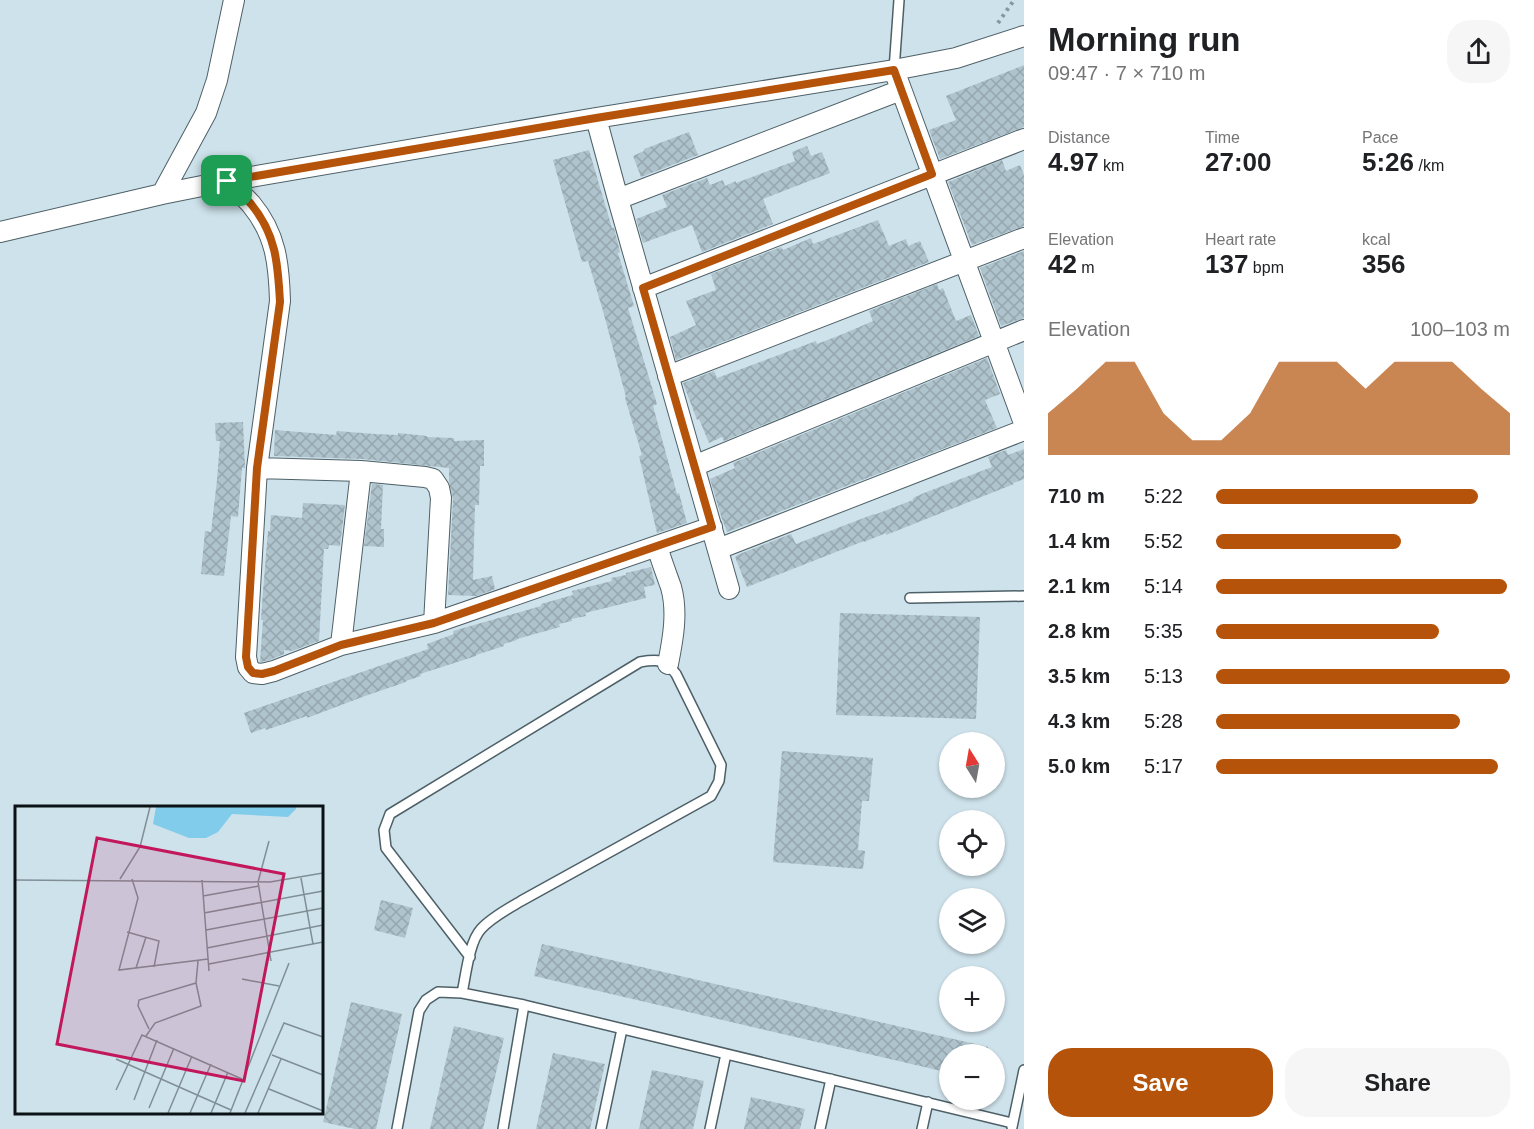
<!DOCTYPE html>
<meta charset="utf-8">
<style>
:root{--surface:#fff;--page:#f6f6f6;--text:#202124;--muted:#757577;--accent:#b45309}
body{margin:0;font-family:Helvetica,sans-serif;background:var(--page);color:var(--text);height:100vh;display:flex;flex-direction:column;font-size:22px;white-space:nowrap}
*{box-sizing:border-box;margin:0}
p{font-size:20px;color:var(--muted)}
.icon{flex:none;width:33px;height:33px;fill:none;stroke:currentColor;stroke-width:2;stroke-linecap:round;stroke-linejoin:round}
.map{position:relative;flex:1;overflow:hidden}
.details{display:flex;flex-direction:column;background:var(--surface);width:510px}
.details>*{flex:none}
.needle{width:39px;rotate:349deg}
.buttons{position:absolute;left:939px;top:732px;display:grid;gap:12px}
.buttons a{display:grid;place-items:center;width:66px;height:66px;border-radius:50%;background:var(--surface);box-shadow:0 2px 4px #0004;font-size:30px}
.pin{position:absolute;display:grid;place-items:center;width:51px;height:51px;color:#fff;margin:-26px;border-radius:12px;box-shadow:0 3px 9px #0006}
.round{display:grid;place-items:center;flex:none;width:63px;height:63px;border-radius:24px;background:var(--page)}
.headline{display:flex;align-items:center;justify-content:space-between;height:102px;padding:0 24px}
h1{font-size:33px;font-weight:600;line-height:45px}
.figures{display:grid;grid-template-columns:repeat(3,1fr);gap:9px;height:102px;padding:6px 24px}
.figures div{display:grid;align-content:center}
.figures b{font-size:26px;font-weight:600}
.figures small{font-size:16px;font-weight:400}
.figures p{font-size:16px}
.chart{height:168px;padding:12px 24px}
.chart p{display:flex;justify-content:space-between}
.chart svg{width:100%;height:108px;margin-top:6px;fill:var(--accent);opacity:.7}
.button{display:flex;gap:12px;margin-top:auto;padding:12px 24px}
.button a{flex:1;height:69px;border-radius:24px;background:var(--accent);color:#fff;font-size:24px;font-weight:600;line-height:69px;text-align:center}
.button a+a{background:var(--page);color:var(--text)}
ul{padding:0 24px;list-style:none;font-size:20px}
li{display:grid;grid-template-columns:96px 72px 1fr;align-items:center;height:45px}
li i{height:15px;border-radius:8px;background:var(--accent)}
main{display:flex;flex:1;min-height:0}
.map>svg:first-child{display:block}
.building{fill:url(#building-cross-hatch)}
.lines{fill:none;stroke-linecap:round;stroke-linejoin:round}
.service-casing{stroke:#4e6067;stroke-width:12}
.minor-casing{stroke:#4e6067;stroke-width:22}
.path{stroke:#88979e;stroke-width:4;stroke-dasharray:3 4.5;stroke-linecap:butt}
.service{stroke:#fff;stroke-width:9}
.minor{stroke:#fff;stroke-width:20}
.route-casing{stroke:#fff;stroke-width:12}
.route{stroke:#b45309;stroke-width:8}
.inset-road{fill:none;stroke:#808f95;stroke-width:1.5}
.view{fill:#c2185b;fill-opacity:0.15;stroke:#c2185b;stroke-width:3}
.inset-edge{fill:none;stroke:#0b1215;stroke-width:3}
</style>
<main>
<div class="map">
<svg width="1024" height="1129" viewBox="0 0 1024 1129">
<defs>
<pattern id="building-cross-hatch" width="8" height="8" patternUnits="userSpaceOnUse" patternTransform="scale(1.5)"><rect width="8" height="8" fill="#afc3cc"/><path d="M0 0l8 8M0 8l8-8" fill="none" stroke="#95a6ae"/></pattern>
</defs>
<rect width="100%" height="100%" fill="#cee2eb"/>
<path class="building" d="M1024,65V127L940,159L929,130L956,120L946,96Z
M689,132L698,155L641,177L633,156L644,151V149Z
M807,146L811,156L822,152L830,173L763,199L773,224L702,252L692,225L643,243L636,219L667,207L662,195L707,178L710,185L723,180L725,186L736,181V183L795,161L792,152Z
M589,150L612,228H614L620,252L618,253L634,306L628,308L657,404L653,406L677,494L679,493L687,523L657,533L639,456L642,455L625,398L626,397L603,311L588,261L582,262L553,160Z
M1002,160L1006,171L1020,165L1024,175V226L972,245L948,182Z
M878,220L889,246L906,239L908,246L920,241L929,262L676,360L670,337L696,325L686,301L716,290L711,274L781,247L783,250L811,238L813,244Z
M1024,251V318L1001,326L980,268Z
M937,284L939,290L943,288L956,321L971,315L979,336L724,441L722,437L709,443L699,419L697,420L683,383L714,371L717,378L816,341L817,344L843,334L873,321L869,311Z
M987,358L1000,394L985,400L997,428L727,532L721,516L710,479L735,468L733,463Z
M243,422L245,468H242L238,517L231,516L224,576L201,574L205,531L211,532L217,480L220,441H216L215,423Z
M275,430L336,435L337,431L375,434L398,435V433L427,436V437L454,438V441L484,440V466H480L479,505H475L473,580L492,576L495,589L477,596L448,595L453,499L449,482V468L362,459L274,456Z
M1024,449V479L1013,483L1014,484L886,535V533L864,542V541L747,587L735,557L737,556V555L791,534L796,544L874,514V515L913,500V498L924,493L992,467L988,457L1006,450L1008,455Z
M372,484L383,485L381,529H384V547L364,546Z
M303,503L345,505L340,546L329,545L328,549H324L319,641L292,651L284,650V654L270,660L260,662L263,620H261L263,591L268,531H270L271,515L302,518Z
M651,567L655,585L644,587L646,598L585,613L586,616L571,619L572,621L559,624L560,627L517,639V640L504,644V646L476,655V656L420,674L421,676L406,681V682L365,696L307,718V716L266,730L265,728L251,733L244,713L428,649L427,644L454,634L453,631L541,606V604L573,595L572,591L612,581L611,578L626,575V573Z
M840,613L980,617L976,719L836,715Z
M782,751L873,758L869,801H862L858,850L865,851L863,869L773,862Z
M381,900L413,908L405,938L374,930Z
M542,944L988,1047L987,1054H950V1073L534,976Z
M351,1002L402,1014L376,1129H355L323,1122Z
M454,1026L504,1038L483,1129H430Z
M553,1053L605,1064L590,1129H536Z
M652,1070L704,1081L693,1129H639Z
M751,1097L805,1109L800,1129H744Z"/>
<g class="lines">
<g class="service-casing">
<path id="service" d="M894,70L899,0
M910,598L1024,596
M462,993C466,975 469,942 481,929C492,917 508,909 521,901L711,796L719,781L721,765L676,674C665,659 658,659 640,662L390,814L384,830L386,848L470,957
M1012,1127L1024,1070
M397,1129L419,1011L426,1000L438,992L462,993L524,1005L1012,1123
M503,1129L524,1005
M601,1129L622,1029
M710,1129L726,1054
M820,1129L831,1079
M922,1129L928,1102"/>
</g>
<g class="minor-casing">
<path id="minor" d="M894,70L1024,423
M596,118L618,199L729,589
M227,181C235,189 244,196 251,204C276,234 279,264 280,301L257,468L246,657L248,667L253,673L262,674L274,671L341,645L434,623L712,527
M162,194L206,113L217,80L234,0
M618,199L901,90
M0,232L162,194L227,181L596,118L894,70L956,58L1024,36
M643,288L1024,139
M668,376L1024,238
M694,466L1024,330
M257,468L361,471L425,477L433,479L439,488L441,498L434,623
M657,546C661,560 666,573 671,587C678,612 673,639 668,664
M718,549L1024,430
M341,645L361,471"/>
</g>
<path class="path" d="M998,23L1014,0"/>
<use href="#service" class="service"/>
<use href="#minor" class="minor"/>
</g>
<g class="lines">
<g class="route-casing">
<path id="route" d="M894,70L932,174L643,288L712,527L434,623L341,645L274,671L262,674L253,673L248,667L246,657L257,468L280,302C278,264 276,234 251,204C244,196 235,189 227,181L596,118Z"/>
</g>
<use href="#route" class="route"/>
</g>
<g transform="translate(15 806)">
<rect width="308" height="308" fill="#cee2eb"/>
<path d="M141,1H281V3L273,11L217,8L203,26L191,32H174L138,18Z" fill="#81ccea"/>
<path class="inset-road" d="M254,35L243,76L256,155M286,72L298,138M105,73L125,41L135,1M117,73L123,92L104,164L193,153M0,74L255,76L308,67M187,74L194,165M188,90L244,80M189,107L308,85M191,124L308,102M112,126L144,135L139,161M192,142L308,119M194,158L308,136M121,162L131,131M227,173L264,180M134,223L123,200L124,194L181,177M131,230L140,217L186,200L181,177L183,155M257,249L308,269M101,253L216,304M254,283L308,305M101,284L127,229L227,273M119,294L142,234M134,302L159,242M153,307L177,250M175,307L196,258M196,307L213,266M215,307L274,157M230,307L269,217L308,231M243,307L266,253"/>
<path class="view" d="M82,32L269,68L229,275L42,238Z"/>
<rect width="308" height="308" class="inset-edge"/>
</g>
</svg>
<div class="buttons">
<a><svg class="needle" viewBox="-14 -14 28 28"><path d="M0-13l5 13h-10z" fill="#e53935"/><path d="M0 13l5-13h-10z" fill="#757577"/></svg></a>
<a><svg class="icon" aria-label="locate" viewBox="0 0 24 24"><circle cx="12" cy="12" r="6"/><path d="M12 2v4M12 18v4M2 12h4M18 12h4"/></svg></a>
<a><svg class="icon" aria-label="layers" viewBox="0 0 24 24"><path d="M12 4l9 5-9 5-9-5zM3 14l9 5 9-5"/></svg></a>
<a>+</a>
<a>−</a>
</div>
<div class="pin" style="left:227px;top:181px;background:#1e9e55"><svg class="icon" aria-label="arrive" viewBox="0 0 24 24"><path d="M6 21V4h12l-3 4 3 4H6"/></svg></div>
</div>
<section class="details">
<div class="headline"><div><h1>Morning run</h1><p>09:47 · 7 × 710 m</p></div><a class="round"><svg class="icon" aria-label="share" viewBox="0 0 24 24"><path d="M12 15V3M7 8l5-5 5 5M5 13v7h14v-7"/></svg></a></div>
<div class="figures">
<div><p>Distance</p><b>4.97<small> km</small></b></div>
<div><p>Time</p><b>27:00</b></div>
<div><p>Pace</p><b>5:26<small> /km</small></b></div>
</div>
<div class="figures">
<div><p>Elevation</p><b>42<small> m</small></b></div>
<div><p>Heart rate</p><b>137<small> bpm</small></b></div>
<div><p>kcal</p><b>356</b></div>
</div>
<div class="chart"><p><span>Elevation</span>100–103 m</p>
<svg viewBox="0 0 160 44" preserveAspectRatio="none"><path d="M0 44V27L10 17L20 6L30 6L40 27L50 38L60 38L70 27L80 6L90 6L100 6L110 17L120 6L130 6L140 6L150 17L160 27V44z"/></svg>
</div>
<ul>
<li><b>710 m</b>5:22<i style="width:89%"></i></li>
<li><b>1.4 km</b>5:52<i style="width:63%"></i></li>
<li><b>2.1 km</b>5:14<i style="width:99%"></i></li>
<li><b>2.8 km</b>5:35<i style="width:76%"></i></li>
<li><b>3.5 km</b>5:13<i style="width:100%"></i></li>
<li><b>4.3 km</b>5:28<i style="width:83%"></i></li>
<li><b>5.0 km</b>5:17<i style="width:96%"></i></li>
</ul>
<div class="button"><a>Save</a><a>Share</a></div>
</section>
</main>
